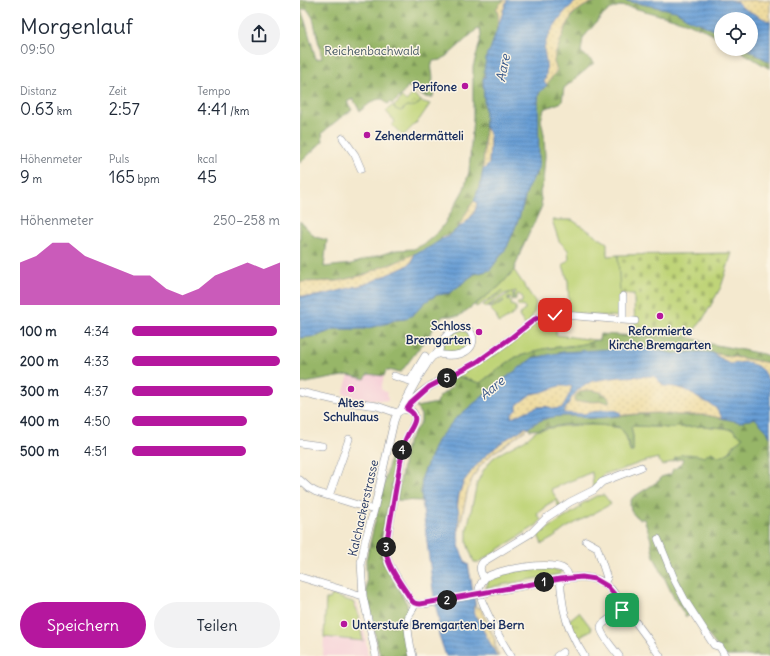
<!DOCTYPE html>
<html lang="de">
<meta charset="utf-8">
<style>
:root{--surface:#fff;--page:#f2f2f3;--text:#1f2937;--muted:#747a83;--accent:#b5179e}
body{margin:0;font-family:Delius,sans-serif;background:var(--page);color:var(--text);height:100vh;display:flex;flex-direction:column;font-size:15px;white-space:nowrap}
*{box-sizing:border-box;margin:0}
p{font-size:13px;color:var(--muted)}
.icon{flex:none;width:22px;height:22px;fill:none;stroke:currentColor;stroke-width:2;stroke-linecap:round;stroke-linejoin:round}
.map{position:relative;flex:1;overflow:hidden}
.details{display:flex;flex-direction:column;background:var(--surface);width:300px}
.details>*{flex:none}
.buttons{position:absolute;left:414px;top:12px;display:grid;gap:8px}
.buttons a{display:grid;place-items:center;width:44px;height:44px;border-radius:50%;background:var(--surface);box-shadow:0 2px 6px #0003;font-size:20px}
.pin{position:absolute;display:grid;place-items:center;width:34px;height:34px;color:#fff;margin:-17px;border-radius:8px;box-shadow:0 2px 6px #0006}
.km{position:absolute;width:20px;height:20px;margin:-10px;border-radius:50%;background:#222;color:#fff;font-size:11px;line-height:20px;text-align:center}
.round{display:grid;place-items:center;flex:none;width:42px;height:42px;border-radius:21px;background:var(--page)}
.headline{display:flex;align-items:center;justify-content:space-between;height:68px;padding:0 20px}
h1{font-size:22px;font-weight:600;line-height:30px}
.figures{display:grid;grid-template-columns:repeat(3,1fr);gap:6px;height:68px;padding:4px 20px}
.figures div{display:grid;align-content:center}
.figures b{font-size:17px;font-weight:600}
.figures small{font-size:11px;font-weight:400}
.figures p{font-size:11px}
.chart{height:112px;padding:8px 20px}
.chart p{display:flex;justify-content:space-between}
.chart svg{width:100%;height:72px;margin-top:4px;fill:var(--accent);opacity:.7}
.primary-button{display:flex;gap:8px;margin-top:auto;padding:8px 20px}
.primary-button a{flex:1;height:46px;border-radius:24px;background:var(--accent);color:#fff;font-size:16px;font-weight:600;line-height:46px;text-align:center}
.primary-button a+a{background:var(--page);color:var(--text)}
ul{padding:0 20px;list-style:none;font-size:13px}
li{display:grid;grid-template-columns:64px 48px 1fr;align-items:center;height:30px}
li i{height:10px;border-radius:5px;background:var(--accent)}
main{display:flex;flex:1;min-height:0}
.map>svg:first-child{display:block}
.built{fill:#f6cfd8}
.grass{fill:#bfd478;stroke:#6d826b}
.forest{fill:url(#forest-firs);stroke:#597263;fill-rule:evenodd}
.sand{fill:url(#sand-dots);stroke:#84847e;fill-rule:evenodd}
.cemetery{fill:url(#cemetery-stones);stroke:#6d826b}
.park{fill:url(#park-crowns);stroke:#6d826b}
.water{fill:url(#water-rules);stroke:#41669a;fill-rule:evenodd}
.lines{fill:none;stroke-linecap:round;stroke-linejoin:round}
.minor-casing{stroke:#888c96;stroke-width:8}
.minor{stroke:#fff;stroke-width:7}
.minor-bridge-casing{stroke:#888c96;stroke-width:8;stroke-linecap:butt}
.minor-bridge{stroke:#fff;stroke-width:7}
.route-casing{stroke:#fff;stroke-width:8}
.route{stroke:#b5179e;stroke-width:5}
.poi-dot{fill:#b5179e;stroke:#fcf5e5;stroke-width:1.5}
.labels{text-anchor:middle;dominant-baseline:central;stroke-width:3;stroke-linejoin:round;paint-order:stroke}
.park-label{font-size:12px;fill:#445864;stroke:#fcf5e5}
.poi-label{font-size:12px;font-weight:bold;fill:#1b2f5e;stroke:#fcf5e5;text-anchor:end}
.street-label{font-size:12px;fill:#1b2f5e;stroke:#fcf5e5}
.water-label{font-size:13px;font-style:italic;fill:#365688;stroke:#fcf5e5}
</style>
<main>
<section class="details">
<div class="headline"><div><h1>Morgenlauf</h1><p>09:50</p></div><a class="round"><svg class="icon" aria-label="share" viewBox="0 0 24 24"><path d="M12 15V3M7 8l5-5 5 5M5 13v7h14v-7"/></svg></a></div>
<div class="figures">
<div><p>Distanz</p><b>0.63<small> km</small></b></div>
<div><p>Zeit</p><b>2:57</b></div>
<div><p>Tempo</p><b>4:41<small> /km</small></b></div>
</div>
<div class="figures">
<div><p>Höhenmeter</p><b>9<small> m</small></b></div>
<div><p>Puls</p><b>165<small> bpm</small></b></div>
<div><p>kcal</p><b>45</b></div>
</div>
<div class="chart"><p><span>Höhenmeter</span>250–258 m</p>
<svg viewBox="0 0 160 44" preserveAspectRatio="none"><path d="M0 44V18L10 14L20 6L30 6L40 14L50 18L60 22L70 26L80 26L90 34L100 38L110 34L120 26L130 22L140 18L150 22L160 18V44z"/></svg>
</div>
<ul>
<li><b>100 m</b>4:34<i style="width:98%"></i></li>
<li><b>200 m</b>4:33<i style="width:100%"></i></li>
<li><b>300 m</b>4:37<i style="width:95%"></i></li>
<li><b>400 m</b>4:50<i style="width:78%"></i></li>
<li><b>500 m</b>4:51<i style="width:77%"></i></li>
</ul>
<div class="primary-button"><a>Speichern</a><a>Teilen</a></div>
</section>
<div class="map">
<svg width="470" height="656" viewBox="0 0 470 656">
<defs>
<pattern id="forest-firs" width="22" height="20" patternUnits="userSpaceOnUse"><rect width="22" height="20" fill="#97b668"/><path d="M5 1l3.5 6h-7zM16 11l3.5 6h-7z" fill="#7a9459"/></pattern>
<pattern id="sand-dots" width="8" height="8" patternUnits="userSpaceOnUse"><rect width="8" height="8" fill="#eeda9e"/><path d="M2 2h.1M6 6h.1" fill="none" stroke="#ccbb8a" stroke-width="1.8" stroke-linecap="round"/></pattern>
<pattern id="cemetery-stones" width="16" height="16" patternUnits="userSpaceOnUse"><rect width="16" height="16" fill="#bfd478"/><path d="M2 7V4a2 2 0 0 1 4 0v3zM10 15v-3a2 2 0 0 1 4 0v3z" fill="#a4b66a"/></pattern>
<pattern id="park-crowns" width="20" height="18" patternUnits="userSpaceOnUse"><rect width="20" height="18" fill="#bfd478"/><path d="M2 6a3 3 0 1 1 6 0M12 15a3 3 0 1 1 6 0" fill="none" stroke="#a4b66a"/></pattern>
<pattern id="water-rules" width="6" height="5" patternUnits="userSpaceOnUse"><rect width="6" height="5" fill="#679ed5"/><path d="M0 2.5h6" fill="none" stroke="#5481b0"/></pattern>
</defs>
<rect width="100%" height="100%" fill="#fcf5e5"/>
<filter id="ink" filterUnits="userSpaceOnUse"><feTurbulence type="fractalNoise" baseFrequency=".025" numOctaves="2"/><feDisplacementMap in="SourceGraphic" scale="8" xChannelSelector="R" yChannelSelector="G"/><feConvolveMatrix kernelMatrix="1 2 1 2 8 2 1 2 1" color-interpolation-filters="sRGB"/></filter>
<filter id="wash" filterUnits="userSpaceOnUse"><feTurbulence type="fractalNoise" baseFrequency=".012" numOctaves="4" result="noise"/><feDisplacementMap in="SourceGraphic" scale="16" xChannelSelector="R" yChannelSelector="G"/><feGaussianBlur stdDeviation="0.9" result="paint"/><feColorMatrix in="noise" values="0 0 0 0 0 0 0 0 0 0 0 0 0 0 0 0 0 1.4 0 .05"/><feComposite in="paint" operator="in"/></filter>
<g filter="url(#wash)">
<rect width="100%" height="100%" fill="#f4e9cf"/>
<path class="built" d="M67,374L84,376L81,389L87,393L88,401L56,398L43,394L49,375L65,379Z
M32,595L57,604L65,635L68,656H23L26,599H30Z"/>
<path class="grass" d="M121,101L130,104L119,120L103,136L92,125L95,122L86,111L93,105L94,107L103,110L107,106L119,104Z
M252,220H272L307,243V256L318,255L322,317L269,313L268,281L263,265L269,259L268,250L259,241Z
M214,270L236,303C235,312 232,319 225,325L219,316L225,309V307L219,306L217,304L219,302L221,304L223,297L218,294L216,296V299L214,300V295L216,292V291L204,294L186,307L183,305L202,292V291L176,307L175,305L200,286Z
M212,293H213V300H212L210,298H207L210,299H208V301L210,300L212,303L211,305L216,307V308L214,310H215L216,309V312L212,315H211V316L199,323L196,315L190,309L203,302L204,300L189,308L188,307L208,294Z
M250,318L251,324L257,323L256,335L294,340L292,342L278,345L249,348L216,357L198,369L180,383L156,376L190,356H194L223,335L236,323L245,319Z
M163,330L169,334L170,345L162,352H142C142,347 146,338 150,335C153,332 159,331 163,330Z
M292,425H300L321,428L326,436L330,452H333V436L331,426H339L368,428L402,426L424,428L434,430L436,433L443,437L432,447L430,452L422,456H418L411,452L404,458L378,457L375,458V460L362,466L358,458L342,462L315,472L313,471L302,475V481L293,488L292,472L251,489L261,506L259,507L255,500L245,506V508L237,514L241,520L237,525L179,562H174L167,543V530L177,483L183,471L192,459L197,455L228,438L235,432L239,430L263,426Z
M304,495L311,504L266,528L253,538L242,544L238,535L247,529L281,507L280,505L296,496Z
M240,568L262,571L260,574L186,588L188,583L187,581C200,571 224,570 240,568Z
M32,595L53,602L57,610L63,641L24,637L26,599H30Z"/>
<path class="forest" d="M0,0H204L199,5V15L197,28V32L190,50L183,79L185,114L183,170L181,182L174,201L169,208L158,228L151,234L142,237L139,242L130,248L92,264L81,267L64,275L38,281L0,282V221L15,237L27,240L24,267L51,264L96,250L114,249L124,244L130,239L139,231L145,223L164,189L169,172L173,117V67L180,42L181,34L180,30L177,29L153,51L141,60L133,61C129,68 135,76 132,83L135,85L136,89L132,98L124,97L108,86L101,96L92,104L90,102L87,104L83,99C74,98 67,106 60,111L53,99L47,102L52,110L40,118L22,133L23,141L0,163ZM5,9L8,10L13,18L22,58L16,59L5,21L1,10Z
M315,0H323L376,11L390,20L402,24L421,34V40L405,30L385,22L330,7L319,6L309,10L300,18L283,38L281,52L294,63L264,88L262,102L244,109L241,120L244,134L245,156L243,182L240,192L242,206L221,251L214,270L200,286L159,316H143L101,372L86,370L84,376L68,374L65,379L48,375L0,384V338L17,336L35,329H64L88,323L94,320L105,319L114,314L125,302L137,295L150,293L174,274L190,270L207,247L219,218L228,187L239,168L238,124V101L239,93L247,84L255,55L265,29L273,14L283,7L293,2Z
M437,49H447L470,62V69Z
M300,334L335,336L388,337L411,344L463,354L470,357V363L420,354L400,352L373,354L351,349L330,348L297,351L233,358L203,380L155,419L137,441L122,477L121,493L123,501L97,500L106,448L110,438L121,422V415L116,407L137,403L139,397L153,386L148,379L156,376L180,383L198,369L216,357L227,354L242,349L278,345L292,342L294,340H299Z
M288,390C297,391 306,391 310,401L308,403L301,401L294,402L286,401L276,403C270,394 281,391 288,390Z
M357,413L379,415H406L440,422L446,420H450L451,419L455,418L467,431L470,437V656H425L391,614L386,617L374,598L364,577L354,557L352,549L351,540L347,527L344,519H339L336,517L331,511L330,504L332,498L360,480L361,477L371,474L373,469L376,468L384,460L383,459L375,460V458C377,458 379,456 381,455C386,453 399,455 404,457L406,455L411,452L418,456H422L430,452L432,447L443,437L436,433L434,430L424,428L402,426L368,428L339,426H331L333,436V451L331,452C329,444 326,433 319,427C300,425 281,423 262,425C251,427 240,430 230,430L228,428C239,417 258,415 273,416C279,416 285,418 291,418C313,417 335,414 357,413Z
M93,446L99,447L90,500L88,504L84,523L81,543L82,556L83,562L107,604L108,617L104,632L110,656H80L67,597L66,560Z"/>
<path class="sand" d="M204,0H207L197,32C196,22 201,20 196,9L199,5Z
M276,0H315L293,2L283,7L273,14L265,29L255,55L254,62L257,70L247,84L239,93L238,101L243,42L259,15Z
M419,0H470V28Z
M185,127L188,131L190,137V147L189,164L183,170Z
M174,201L177,202C176,213 168,222 158,228L169,208Z
M114,254L112,262L105,267L66,284L23,295L9,297L0,296V282L38,281L64,275L81,267L92,264Z
M412,353L470,363V382L430,369Z
M351,374L409,400L423,413L425,419L406,415H379L357,413L338,414L290,418L274,416H260L248,418L235,423L201,448L194,452L180,466L172,479L167,493L159,530C158,513 155,498 164,483L160,475L190,436L229,389L312,376ZM287,390C297,391 306,391 310,401L308,403L301,401L294,402L286,401L276,402H275C273,393 281,391 287,390Z
M165,561L166,564H168L176,608L180,607L195,640V647L199,656H193L175,622Z"/>
<path class="cemetery" d="M432,253L421,287L402,321L388,337L335,336L334,294H320L318,255Z"/>
<path class="park" d="M113,94L121,101C117,107 112,107 107,106L101,111L95,109L94,106L100,100L101,96L106,101Z
M279,612L292,629L277,640L268,621Z"/>
<path class="water" d="M207,0H278C265,9 258,20 250,33C247,38 244,45 244,51C246,60 248,72 244,82L247,85L239,93L238,101L239,168L228,187L219,218L207,247L190,270L174,274L150,293L136,295L125,302L114,314L105,319L94,320L88,323L64,329H35L17,336L0,338V296L9,297L23,295L66,284L105,267L112,262L114,254C125,250 132,246 142,239C144,238 146,238 148,237C151,235 154,231 157,229C166,222 177,215 177,202L174,201L181,182L183,170L189,164L190,147V137L188,131L185,127V114L183,79L185,77L184,71L187,53L190,50Z
M323,0H430L437,2L443,8L470,22V62L447,49H451V19H421V34L402,24L390,20L376,11Z
M330,348L351,349L373,354L400,352L412,353L430,364L446,362L457,366L463,371L466,375L468,380L470,382V437L467,431L455,418L451,419L450,420H446L440,422L422,418C418,406 408,403 398,398C395,396 392,394 390,392C383,388 373,386 364,386L354,376H349L318,377L292,381L278,390L272,397L263,413L284,414L301,410H314L320,412L321,415C311,416 301,418 290,418C285,418 280,416 275,416C260,415 240,417 228,428L226,427L205,440L187,454L173,469L164,481L159,493L157,505L159,513L158,538L160,550L165,561L166,564H168L175,604L173,608L175,615L197,656H146L139,635L138,627L139,620L134,598L121,493L122,477L137,441L155,419L203,380L233,358L263,352ZM259,386H271L272,387L270,393L262,408L254,409C240,401 224,414 211,418L212,414L217,409V405L231,394L242,392Z"/>
</g>
<g filter="url(#ink)">
<g class="lines">
<g class="minor-casing">
<path id="minor" d="M43,138L55,155L61,169
M323,296V320
M94,376L113,382
M110,381L125,356
M0,392L39,401L77,406L97,413
M107,409C121,383 155,377 178,362C198,349 217,334 235,319L243,316L265,315L335,321
M101,410C108,396 115,383 123,370C126,366 128,361 132,357C133,356 135,355 137,354C139,351 140,348 140,345C144,337 149,331 157,329C161,327 166,328 169,330C171,332 172,335 173,338C174,356 148,358 137,353
M97,413C103,408 113,408 115,417C116,423 105,440 103,447L86,546L87,556L89,564L111,601L115,604H124
M0,443L22,446
M0,480L9,488L16,492L74,510
M29,496L49,439
M358,539L375,581L386,602L410,639L414,645L420,647L425,656
M286,541L297,547L307,578L304,583
M0,577L63,596
M184,579C181,573 178,567 183,562L231,533L246,518L270,502L294,490L302,482L341,467
M260,579C261,590 262,600 264,610C267,627 275,642 284,656
M185,593L260,579L282,577L290,578L299,580L311,589L349,640L360,656
M76,656L63,596L61,562L65,541L74,510L94,421L97,413
M113,656C110,646 106,624 109,615C111,611 114,608 115,604
M211,656C204,646 178,599 179,589C180,585 182,581 185,578C196,569 254,560 265,570C268,572 268,575 269,578
M257,656L263,652
M319,656C315,651 300,633 301,628C301,625 302,624 304,623L325,607"/>
</g>
<use href="#minor" class="minor"/>
<g class="minor-bridge-casing">
<path id="minor-bridge" d="M124,604L185,593"/>
</g>
<use href="#minor-bridge" class="minor-bridge"/>
</g>
</g>
<g class="lines" filter="url(#ink)">
<g class="route-casing">
<path id="route" d="M255,315L243,316L235,319L212,337L177,362L129,387L111,403L107,409C121,416 113,425 108,434C106,438 104,442 103,447L86,546C85,565 101,583 110,598C113,603 115,604 120,604L260,579L282,577L295,579L307,586L325,607L322,610"/>
</g>
<use href="#route" class="route"/>
</g>
<g class="poi-dot">
<circle cx="165" cy="86" r="4"/>
<circle cx="67" cy="135" r="4"/>
<circle cx="360" cy="316" r="4"/>
<circle cx="179" cy="332" r="4"/>
<circle cx="51" cy="389" r="4"/>
<circle cx="44" cy="624" r="4"/>
</g>
<g class="labels">
<g class="park-label">
<text x="72" y="50">Reichenbachwald</text>
</g>
<g class="poi-label">
<text x="157" y="86">Perifone</text>
<text x="75" y="135" text-anchor="start">Zehendermätteli</text>
<text x="171" y="325">Schloss<tspan x="171" dy="14">Bremgarten</tspan></text>
<text x="360" y="330" text-anchor="middle">Reformierte<tspan x="360" dy="14">Kirche Bremgarten</tspan></text>
<text x="51" y="402" text-anchor="middle">Altes<tspan x="51" dy="14">Schulhaus</tspan></text>
<text x="52" y="624" text-anchor="start">Unterstufe Bremgarten bei Bern</text>
</g>
<g class="street-label">
<text transform="translate(63 508) rotate(-77)">Kalchackerstrasse</text>
</g>
<g class="water-label">
<text transform="translate(203 68) rotate(-79)">Aare</text>
<text transform="translate(192 388) rotate(-40)">Aare</text>
</g>
</g>
</svg>
<div class="buttons">
<a><svg class="icon" aria-label="locate" viewBox="0 0 24 24"><circle cx="12" cy="12" r="6"/><path d="M12 2v4M12 18v4M2 12h4M18 12h4"/></svg></a>
</div>
<div class="pin" style="left:322px;top:610px;background:#1e9e55"><svg class="icon" aria-label="arrive" viewBox="0 0 24 24"><path d="M6 21V4h12l-3 4 3 4H6"/></svg></div>
<div class="pin" style="left:255px;top:315px;background:#d93025"><svg class="icon" aria-label="check" viewBox="0 0 24 24"><path d="M5 12l5 5 9-10"/></svg></div>
<b class="km" style="left:244px;top:582px">1</b>
<b class="km" style="left:147px;top:600px">2</b>
<b class="km" style="left:86px;top:547px">3</b>
<b class="km" style="left:102px;top:450px">4</b>
<b class="km" style="left:147px;top:378px">5</b>
</div>
</main>
